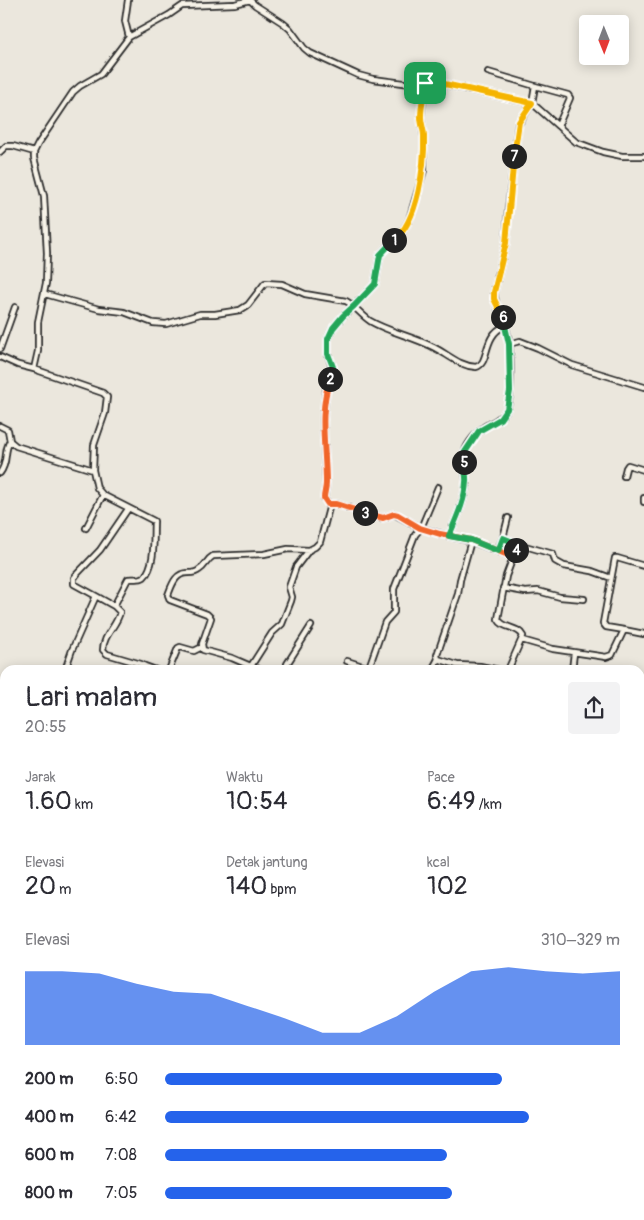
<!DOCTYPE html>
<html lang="id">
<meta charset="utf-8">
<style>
:root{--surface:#fff;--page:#f2f2f3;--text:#2b2b33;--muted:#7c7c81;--accent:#2563eb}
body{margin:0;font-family:Pangolin,sans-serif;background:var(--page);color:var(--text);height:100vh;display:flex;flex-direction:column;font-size:19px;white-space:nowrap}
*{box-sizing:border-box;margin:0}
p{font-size:16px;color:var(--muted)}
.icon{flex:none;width:28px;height:28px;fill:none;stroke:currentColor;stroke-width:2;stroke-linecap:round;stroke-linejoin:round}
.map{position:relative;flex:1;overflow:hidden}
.drawer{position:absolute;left:0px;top:665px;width:645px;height:555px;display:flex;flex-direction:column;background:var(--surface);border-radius:15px 15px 0 0;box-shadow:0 2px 12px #0003}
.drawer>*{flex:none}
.needle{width:32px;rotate:179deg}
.buttons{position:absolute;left:579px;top:15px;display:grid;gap:10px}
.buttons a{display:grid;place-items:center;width:50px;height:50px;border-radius:5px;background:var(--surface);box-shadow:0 2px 12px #0003;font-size:25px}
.pin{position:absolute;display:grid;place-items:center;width:42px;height:42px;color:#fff;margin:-21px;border-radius:10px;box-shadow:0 2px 8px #0006}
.km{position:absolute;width:25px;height:25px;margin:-12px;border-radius:50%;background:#222;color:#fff;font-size:14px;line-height:25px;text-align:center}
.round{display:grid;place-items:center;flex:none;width:52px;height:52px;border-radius:5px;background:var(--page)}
.headline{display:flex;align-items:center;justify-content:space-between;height:85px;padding:0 25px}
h1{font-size:28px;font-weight:600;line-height:38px}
.metrics{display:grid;grid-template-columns:repeat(3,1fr);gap:8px;height:85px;padding:5px 25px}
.metrics div{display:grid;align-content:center}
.metrics b{font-size:25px;font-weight:600}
.metrics small{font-size:14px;font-weight:400}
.metrics p{font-size:14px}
.chart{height:140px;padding:10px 25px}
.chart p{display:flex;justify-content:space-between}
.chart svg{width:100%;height:90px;margin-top:5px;fill:var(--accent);opacity:.7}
ul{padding:0 25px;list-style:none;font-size:16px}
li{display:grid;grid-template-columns:80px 60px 1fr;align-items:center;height:38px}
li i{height:12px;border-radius:6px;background:var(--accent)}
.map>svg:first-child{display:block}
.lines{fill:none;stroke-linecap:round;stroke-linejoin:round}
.street-casing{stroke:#2b2b2b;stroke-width:8}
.secondary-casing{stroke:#2b2b2b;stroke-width:10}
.street{stroke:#f7f3e8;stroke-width:4.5}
.secondary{stroke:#f7f3e8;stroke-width:6}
.split-1-casing{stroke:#fff;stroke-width:10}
.split-2-casing{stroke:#fff;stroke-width:10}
.split-3-casing{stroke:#fff;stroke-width:10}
.split-4-casing{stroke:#fff;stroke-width:10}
.split-5-casing{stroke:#fff;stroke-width:10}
.split-6-casing{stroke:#fff;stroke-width:10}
.split-7-casing{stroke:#fff;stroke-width:10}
.split-8-casing{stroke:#fff;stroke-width:10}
.split-1{stroke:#f5b400;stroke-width:6}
.split-2{stroke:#22a559;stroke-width:6}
.split-3{stroke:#f0652b;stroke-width:6}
.split-4{stroke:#f0652b;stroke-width:6}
.split-5{stroke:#22a559;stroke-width:6}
.split-6{stroke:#22a559;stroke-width:6}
.split-7{stroke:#f5b400;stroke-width:6}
.split-8{stroke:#f5b400;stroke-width:6}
</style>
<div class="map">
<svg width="644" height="1220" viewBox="0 0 644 1220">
<rect width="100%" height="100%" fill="#ebe7dd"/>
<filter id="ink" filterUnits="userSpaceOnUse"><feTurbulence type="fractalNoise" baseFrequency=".02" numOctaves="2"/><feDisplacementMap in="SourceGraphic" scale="10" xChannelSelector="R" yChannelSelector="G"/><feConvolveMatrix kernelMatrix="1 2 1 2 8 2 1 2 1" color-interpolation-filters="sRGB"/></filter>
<g filter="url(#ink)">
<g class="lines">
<g class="street-casing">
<path id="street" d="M128,0L125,21L129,37
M250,0L255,5L283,23L290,29L304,48L310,53L358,75L373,79L411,84L434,82L532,103L576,142L603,152L622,156H644
M535,86L568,95L570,98L558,126
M0,152L6,146H13L34,152
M45,294L99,309L124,312L153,323L166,324L200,314H215L240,310L248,305L265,283L282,284L305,294L346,301C355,306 361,315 370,321C389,332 411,336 431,346C447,353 458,366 476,367C490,364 482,335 505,326
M509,344L520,341L538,348L572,365L644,387
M0,349L15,307
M0,357L18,365L34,369L38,351V322L46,283L47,253L44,196L34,158V152L38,144L73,92L80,86L101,74L129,37L169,15L182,6L235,4L250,0
M34,369L103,393L107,397L105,413L94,445L93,470
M0,426L8,430L10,441L16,446L93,470L97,488L103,495L154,521C153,537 156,565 144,577C140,580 133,578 128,579L114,606
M0,473C9,461 3,452 10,441
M624,476L626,468L628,465L644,470
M644,498V502
M329,504H336L383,518L394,514L421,528L438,487
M86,528L103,495
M449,536L471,541L513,557
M503,538L508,518
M497,551L503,538L518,544
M503,588L525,592L538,591L560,597L584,599
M96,596L114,606L120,612C117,626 103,635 103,650L107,654L141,664L145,666L144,670
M624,630L606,627L603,623L615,558H617L644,566
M522,640L553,649L606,657L612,655L624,630L644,634
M438,659L457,665L480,666L499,670
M347,661L375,670
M145,666L156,670
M251,666L272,633L282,624L291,601L292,597L289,587L296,567L309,550L315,547L320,542L329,508V504L324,498L326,485L323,419L326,390L333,370L328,354V339L333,328L343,316L354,306L375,284L380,255L392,241L400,236L409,220L424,170V137L421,117L425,83
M65,670L72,650L96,596L74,584V578L77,574L100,550L128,509
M169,670L178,648L180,647L194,651L202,647
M260,670L232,658L203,650L202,644L211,618L207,614L170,600L168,595C172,585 175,573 188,573C192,573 196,573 199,570C206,566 206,560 213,556L264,554L288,549L309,550
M289,670L287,669V664L311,626
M368,670L385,622L394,612V589L415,535L421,528L449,536C456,519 464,503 466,485C467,474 461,462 465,451C468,442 477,432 484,427C492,422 500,420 506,411C513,399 511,346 507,332C503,318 495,306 494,292L506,243L508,210L518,125L532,103L535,86L488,72
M432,670L438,659L437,655L458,594L460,580L471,541
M508,670L523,636C518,626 503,629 498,619L506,576L518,544L553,554L555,561L564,566L592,571L611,578
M572,670L574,653
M640,749H644
M640,805H644
M641,882L642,854
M0,887L5,889
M0,943L5,944
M644,1002L643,1014L644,1027
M640,1035L644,1033
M0,1170L5,1172
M367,1215L368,1220
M446,1215L454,1220
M625,1215V1219L627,1220
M91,1220L92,1215
M342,1220V1215
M502,1220L503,1215
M539,1220L541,1215"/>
</g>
<g class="secondary-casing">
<path id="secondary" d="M0,702L5,705
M640,953L644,956
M640,1118L644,1117
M259,1220L329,1215"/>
</g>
<use href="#street" class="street"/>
<use href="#secondary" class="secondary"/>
</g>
</g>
<g class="lines" filter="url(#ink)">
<g class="split-1-casing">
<path id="split-1" d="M394,240C418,222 425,164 424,136C424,130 421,124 421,117C421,106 424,94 425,83"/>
</g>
<g class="split-2-casing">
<path id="split-2" d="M330,379L333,367L328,354V339L333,328L343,316L354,306L375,284L380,255L394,240"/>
</g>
<g class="split-3-casing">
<path id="split-3" d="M330,379C318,413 326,448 326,483C326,489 324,493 324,498L328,504H336L365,513"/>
</g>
<g class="split-4-casing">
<path id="split-4" d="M365,513L383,518L394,514L398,515L420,528L440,534L471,540L513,557L516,550"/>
</g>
<g class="split-5-casing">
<path id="split-5" d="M464,462C464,469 467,476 466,482C465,501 456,519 449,536L471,540L498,551L503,538L518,544L516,550"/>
</g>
<g class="split-6-casing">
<path id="split-6" d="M464,462L465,452L479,431L500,419L507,409L510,391L509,344L503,317"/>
</g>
<g class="split-7-casing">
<path id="split-7" d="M503,317L494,299V292L506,243L514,156"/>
</g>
<g class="split-8-casing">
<path id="split-8" d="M425,83H440L532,103L519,122L514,156"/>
</g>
<use href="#split-1" class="split-1"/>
<use href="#split-2" class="split-2"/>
<use href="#split-3" class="split-3"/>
<use href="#split-4" class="split-4"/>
<use href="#split-5" class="split-5"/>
<use href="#split-6" class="split-6"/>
<use href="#split-7" class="split-7"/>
<use href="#split-8" class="split-8"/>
</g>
</svg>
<div class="buttons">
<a><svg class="needle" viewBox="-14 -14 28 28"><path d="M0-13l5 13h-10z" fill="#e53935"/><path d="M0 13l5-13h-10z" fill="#7c7c81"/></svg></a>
</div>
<div class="pin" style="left:425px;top:83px;background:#1e9e55"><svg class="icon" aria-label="arrive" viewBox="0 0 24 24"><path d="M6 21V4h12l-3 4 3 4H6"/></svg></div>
<b class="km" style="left:394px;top:240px">1</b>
<b class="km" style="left:330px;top:379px">2</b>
<b class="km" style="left:365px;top:513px">3</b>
<b class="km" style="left:516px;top:550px">4</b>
<b class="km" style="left:464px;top:462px">5</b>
<b class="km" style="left:503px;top:317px">6</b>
<b class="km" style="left:514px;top:156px">7</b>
<section class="drawer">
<div class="headline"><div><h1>Lari malam</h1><p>20:55</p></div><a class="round"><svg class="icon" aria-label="share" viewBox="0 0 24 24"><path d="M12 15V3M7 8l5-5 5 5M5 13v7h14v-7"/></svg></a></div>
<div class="metrics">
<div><p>Jarak</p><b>1.60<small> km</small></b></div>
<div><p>Waktu</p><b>10:54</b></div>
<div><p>Pace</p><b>6:49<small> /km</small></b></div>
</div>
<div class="metrics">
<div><p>Elevasi</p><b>20<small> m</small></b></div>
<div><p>Detak jantung</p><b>140<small> bpm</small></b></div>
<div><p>kcal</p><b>102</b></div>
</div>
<div class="chart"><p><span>Elevasi</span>310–329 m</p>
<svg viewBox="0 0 160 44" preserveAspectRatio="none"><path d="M0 44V8L10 8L20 9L30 14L40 18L50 19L60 25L70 31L80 38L90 38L100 30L110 18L120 8L130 6L140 8L150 9L160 8V44z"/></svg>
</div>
<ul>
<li><b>200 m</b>6:50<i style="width:74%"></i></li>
<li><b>400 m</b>6:42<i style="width:80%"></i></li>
<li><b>600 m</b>7:08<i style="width:62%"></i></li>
<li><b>800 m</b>7:05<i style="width:63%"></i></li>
</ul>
</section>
</div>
